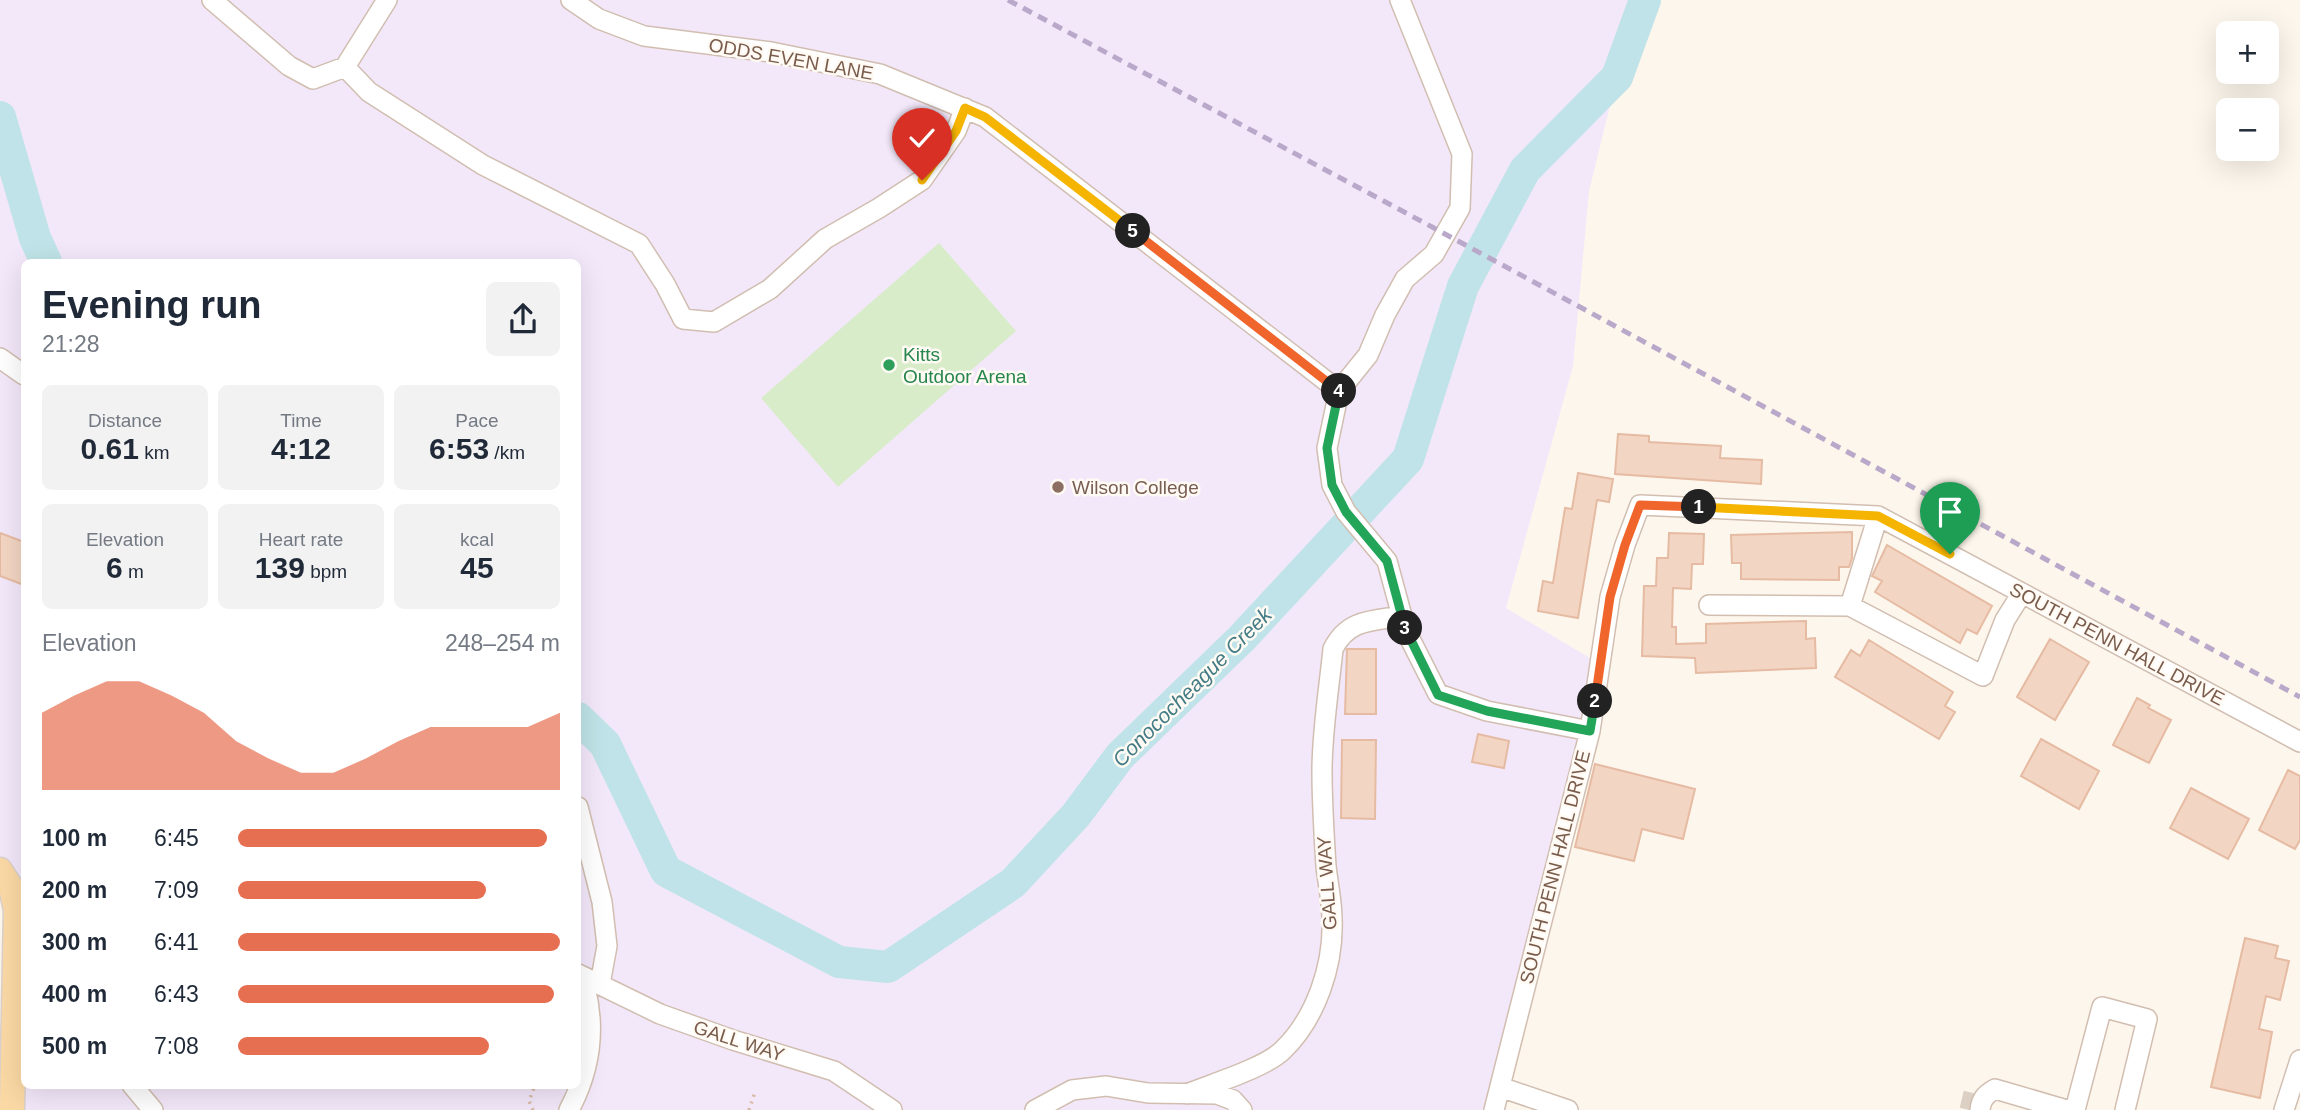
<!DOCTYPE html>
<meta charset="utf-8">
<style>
:root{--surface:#fff;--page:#f2f2f3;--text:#1f2937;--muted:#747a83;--accent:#e76f51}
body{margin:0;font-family:Helvetica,sans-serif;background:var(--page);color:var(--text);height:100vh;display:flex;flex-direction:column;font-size:26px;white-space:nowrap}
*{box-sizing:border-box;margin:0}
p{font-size:23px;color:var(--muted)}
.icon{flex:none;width:38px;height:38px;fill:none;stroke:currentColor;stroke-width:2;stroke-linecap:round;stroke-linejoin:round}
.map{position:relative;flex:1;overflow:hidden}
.panel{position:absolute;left:21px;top:259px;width:560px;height:830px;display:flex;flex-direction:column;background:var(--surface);border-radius:10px;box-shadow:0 7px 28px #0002}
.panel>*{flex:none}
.tools{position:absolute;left:2216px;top:21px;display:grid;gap:14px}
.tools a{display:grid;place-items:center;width:63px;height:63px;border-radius:10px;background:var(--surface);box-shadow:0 7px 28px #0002;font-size:35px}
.pin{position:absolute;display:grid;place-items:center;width:60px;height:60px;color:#fff;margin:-72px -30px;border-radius:50% 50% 50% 0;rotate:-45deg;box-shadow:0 0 7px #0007}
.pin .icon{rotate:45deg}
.km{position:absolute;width:35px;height:35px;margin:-18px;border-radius:50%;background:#222;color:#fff;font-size:19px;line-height:35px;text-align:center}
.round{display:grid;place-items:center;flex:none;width:74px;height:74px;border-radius:10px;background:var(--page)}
.head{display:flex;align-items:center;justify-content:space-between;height:119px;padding:0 21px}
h1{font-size:38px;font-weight:600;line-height:52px}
.stats{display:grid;grid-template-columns:repeat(3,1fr);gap:10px;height:119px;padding:7px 21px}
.stats div{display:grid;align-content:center;border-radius:10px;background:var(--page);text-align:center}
.stats b{font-size:30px;font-weight:600}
.stats small{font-size:19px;font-weight:400}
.stats p{font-size:19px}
.chart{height:196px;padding:14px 21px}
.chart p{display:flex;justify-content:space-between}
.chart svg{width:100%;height:126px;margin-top:7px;fill:var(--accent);opacity:.7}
ul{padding:0 21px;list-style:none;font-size:23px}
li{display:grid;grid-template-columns:112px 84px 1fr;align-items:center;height:52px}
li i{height:18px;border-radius:9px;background:var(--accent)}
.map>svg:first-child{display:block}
.education{fill:#f3e8fa;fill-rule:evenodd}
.green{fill:#d8ecc9}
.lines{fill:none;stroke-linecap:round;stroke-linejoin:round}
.river{stroke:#bfe3e8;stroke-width:32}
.building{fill:#f3d5c3;stroke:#e6bba3;stroke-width:2}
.minor-tunnel{stroke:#dcd0c4;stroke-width:19;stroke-dasharray:19 10;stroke-linecap:butt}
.minor-casing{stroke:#d1beb0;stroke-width:22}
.major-casing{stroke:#dad1cd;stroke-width:27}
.path{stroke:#d9b8a5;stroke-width:3.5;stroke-dasharray:2 5;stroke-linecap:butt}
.minor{stroke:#fff;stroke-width:19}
.major{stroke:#fbd9a5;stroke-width:24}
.rail{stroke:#b9a8c9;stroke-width:5;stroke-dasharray:10 7;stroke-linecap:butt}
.split-1-casing{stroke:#fff;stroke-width:14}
.split-2-casing{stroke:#fff;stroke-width:14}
.split-3-casing{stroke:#fff;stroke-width:14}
.split-4-casing{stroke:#fff;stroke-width:14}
.split-5-casing{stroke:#fff;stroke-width:14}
.split-6-casing{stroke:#fff;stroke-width:14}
.split-1{stroke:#f5b400;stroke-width:9}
.split-2{stroke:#f0652b;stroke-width:9}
.split-3{stroke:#22a559;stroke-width:9}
.split-4{stroke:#22a559;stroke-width:9}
.split-5{stroke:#f0652b;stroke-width:9}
.split-6{stroke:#f5b400;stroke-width:9}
.leisure-dot{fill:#2e9e5b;stroke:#fffaf3;stroke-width:2.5}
.education-dot{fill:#8d6e63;stroke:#fffaf3;stroke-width:2.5}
.labels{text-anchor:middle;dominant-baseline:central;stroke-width:5;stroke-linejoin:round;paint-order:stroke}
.street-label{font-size:19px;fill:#7a5c4d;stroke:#fffaf3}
.leisure-label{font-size:19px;fill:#27864d;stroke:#fffaf3;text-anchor:start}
.education-label{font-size:19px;fill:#785e54;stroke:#fffaf3;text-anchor:start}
.water-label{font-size:21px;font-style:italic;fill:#437c86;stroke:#fffaf3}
</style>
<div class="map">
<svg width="2300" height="1110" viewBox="0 0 2300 1110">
<rect width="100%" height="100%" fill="#fdf6ec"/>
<path class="education" d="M0,0H1636L1589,191L1573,366L1506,608L1600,664L1494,1110H12L17,923L0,870ZM24,262H578V1085H24Z"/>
<path class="green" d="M939,243L1016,331L838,487L761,398Z"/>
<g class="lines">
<path class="river" d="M0,117L35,238L46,262
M578,718L605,744L666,871L839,962L888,967L1013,883L1076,815L1120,756L1242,638L1408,459L1463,286L1525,170L1617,77L1645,0"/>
</g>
<path class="building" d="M1618,434L1649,436V442L1721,446L1720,458L1762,460L1761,484L1615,474Z
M1578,473L1613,479L1609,502L1597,500L1578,618L1538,611L1543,581L1553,583L1565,508L1572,509Z
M1852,532V558L1849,567H1839V580L1741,579V563H1732L1731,535Z
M0,533L24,542V585L0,576Z
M1669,533L1704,534L1703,564H1692L1691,589L1673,588L1672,627H1676V644L1706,643V624L1806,621V639L1815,638L1816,668L1696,673L1695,658L1642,656L1644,586H1656L1657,558H1668Z
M1887,545L1992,606L1977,634L1967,629L1960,643L1875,592L1882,581L1872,576Z
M2050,639L2089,662L2055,720L2017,697Z
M1869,640L1953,692L1945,706L1955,712L1939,739L1835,677L1851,650L1860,656Z
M1347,649H1376V714H1345Z
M2137,698L2150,705L2148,708L2171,720L2149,763L2113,745Z
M1478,734L1509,741L1504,768L1472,762Z
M2041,739L2099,771L2079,809L2021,776Z
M1342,740H1376L1375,819L1341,818Z
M1595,764L1695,789L1683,839L1642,829L1634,861L1575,847Z
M2288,770L2300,776V840L2295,849L2259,830Z
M2191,788L2249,819L2228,859L2170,828Z
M2245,938L2278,946L2275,958L2289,961L2280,1000L2266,996L2259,1029L2272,1032L2260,1098L2211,1087Z"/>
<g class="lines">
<path class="minor-tunnel" d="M1969,1110L1973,1093"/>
<g class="minor-casing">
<path id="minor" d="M212,0L289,66L313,79L345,67L387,0
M571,0L599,19L644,36L771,52L880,74L985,117L1339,391
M1400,0L1462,154L1460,208L1434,254L1405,279L1385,315L1368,355L1339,391L1327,448L1332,485L1346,512L1387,561L1406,631L1438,694L1487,711L1590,731
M345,67L369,92L483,165L639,244L665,284L683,319L714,322L770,289L825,239L879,208L922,180L956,131L965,108
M0,358L24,375
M1709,605L1850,606L1983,676L2005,620L2022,593
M1850,606L1878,516
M578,807L602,902L607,946L600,984
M578,974L660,1014L733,1040L834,1071L892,1110
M132,1085L153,1110
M1500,1087L1568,1110
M1187,1094C1211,1084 1265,1068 1283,1050C1316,1018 1334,965 1332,919C1332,902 1328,884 1326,866C1324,835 1322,803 1322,771C1322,731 1329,689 1333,649C1348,619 1372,621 1402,616
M569,1110C590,1071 596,1030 585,987
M1035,1110L1072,1090L1106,1086L1148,1093L1217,1094L1233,1100L1242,1110
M1494,1110L1590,731L1610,597L1625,545L1640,505L1878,516L2300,742
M1980,1110C1981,1099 1986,1094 1995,1089L2067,1110
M2075,1110L2102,1007L2147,1019L2125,1110
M2284,1110L2300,1060"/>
</g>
<g class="major-casing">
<path id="major" d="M0,870L11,887L16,910L12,1110"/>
</g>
<path class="path" d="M533,1110L529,1101L535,1085
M749,1110L755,1092"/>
<use href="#minor" class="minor"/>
<use href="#major" class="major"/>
<path class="rail" d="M1008,0L1434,228L2300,697"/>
</g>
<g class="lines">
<g class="split-1-casing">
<path id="split-1" d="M1699,507L1878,516L1950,554"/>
</g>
<g class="split-2-casing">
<path id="split-2" d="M1595,701L1610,597L1625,545L1640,505L1699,507"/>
</g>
<g class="split-3-casing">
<path id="split-3" d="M1405,628L1438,695L1487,711L1590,731L1595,701"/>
</g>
<g class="split-4-casing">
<path id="split-4" d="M1339,391L1327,448L1332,485L1346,512L1387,561L1405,628"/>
</g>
<g class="split-5-casing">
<path id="split-5" d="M1133,231L1339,391"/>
</g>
<g class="split-6-casing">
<path id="split-6" d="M922,180L956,131L965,108L985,117L1133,231"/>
</g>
<use href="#split-1" class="split-1"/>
<use href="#split-2" class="split-2"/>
<use href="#split-3" class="split-3"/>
<use href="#split-4" class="split-4"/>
<use href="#split-5" class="split-5"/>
<use href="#split-6" class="split-6"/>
</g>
<circle class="leisure-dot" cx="889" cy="365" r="7"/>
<circle class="education-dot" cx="1058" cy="487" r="7"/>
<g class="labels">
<g class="street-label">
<text transform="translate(791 59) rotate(10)">ODDS EVEN LANE</text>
<text transform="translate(2117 644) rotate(28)">SOUTH PENN HALL DRIVE</text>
<text transform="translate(1555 867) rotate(-76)">SOUTH PENN HALL DRIVE</text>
<text transform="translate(1327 883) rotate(-94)">GALL WAY</text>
<text transform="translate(739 1041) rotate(18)">GALL WAY</text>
</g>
<g class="leisure-label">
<text x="903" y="354">Kitts<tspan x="903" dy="22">Outdoor Arena</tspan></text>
</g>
<g class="education-label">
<text x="1072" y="487">Wilson College</text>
</g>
<g class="water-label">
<text transform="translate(1192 687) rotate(-45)">Conococheague Creek</text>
</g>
</g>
</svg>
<div class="tools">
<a>+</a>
<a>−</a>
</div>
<div class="pin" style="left:1950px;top:554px;background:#1e9e55"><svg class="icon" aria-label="arrive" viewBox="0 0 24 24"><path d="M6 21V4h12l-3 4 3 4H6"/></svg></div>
<div class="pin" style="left:922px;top:180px;background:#d93025"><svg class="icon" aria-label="check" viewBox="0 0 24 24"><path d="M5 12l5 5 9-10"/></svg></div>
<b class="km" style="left:1699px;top:507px">1</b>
<b class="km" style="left:1595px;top:701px">2</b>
<b class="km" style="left:1405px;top:628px">3</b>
<b class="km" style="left:1339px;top:391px">4</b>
<b class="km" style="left:1133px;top:231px">5</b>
<section class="panel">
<div class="head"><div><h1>Evening run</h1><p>21:28</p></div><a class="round"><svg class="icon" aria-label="share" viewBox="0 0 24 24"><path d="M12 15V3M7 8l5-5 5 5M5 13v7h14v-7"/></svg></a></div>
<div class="stats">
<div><p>Distance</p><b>0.61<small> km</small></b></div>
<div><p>Time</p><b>4:12</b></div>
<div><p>Pace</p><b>6:53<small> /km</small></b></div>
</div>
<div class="stats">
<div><p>Elevation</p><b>6<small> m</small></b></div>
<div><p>Heart rate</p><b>139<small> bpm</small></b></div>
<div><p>kcal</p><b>45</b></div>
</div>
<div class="chart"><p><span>Elevation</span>248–254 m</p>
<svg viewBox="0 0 160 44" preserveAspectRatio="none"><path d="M0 44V17L10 11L20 6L30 6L40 11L50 17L60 27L70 33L80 38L90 38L100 33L110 27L120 22L130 22L140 22L150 22L160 17V44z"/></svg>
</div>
<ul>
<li><b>100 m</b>6:45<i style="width:96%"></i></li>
<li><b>200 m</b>7:09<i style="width:77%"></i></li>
<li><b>300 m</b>6:41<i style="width:100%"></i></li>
<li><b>400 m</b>6:43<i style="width:98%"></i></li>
<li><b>500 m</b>7:08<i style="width:78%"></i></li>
</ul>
</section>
</div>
